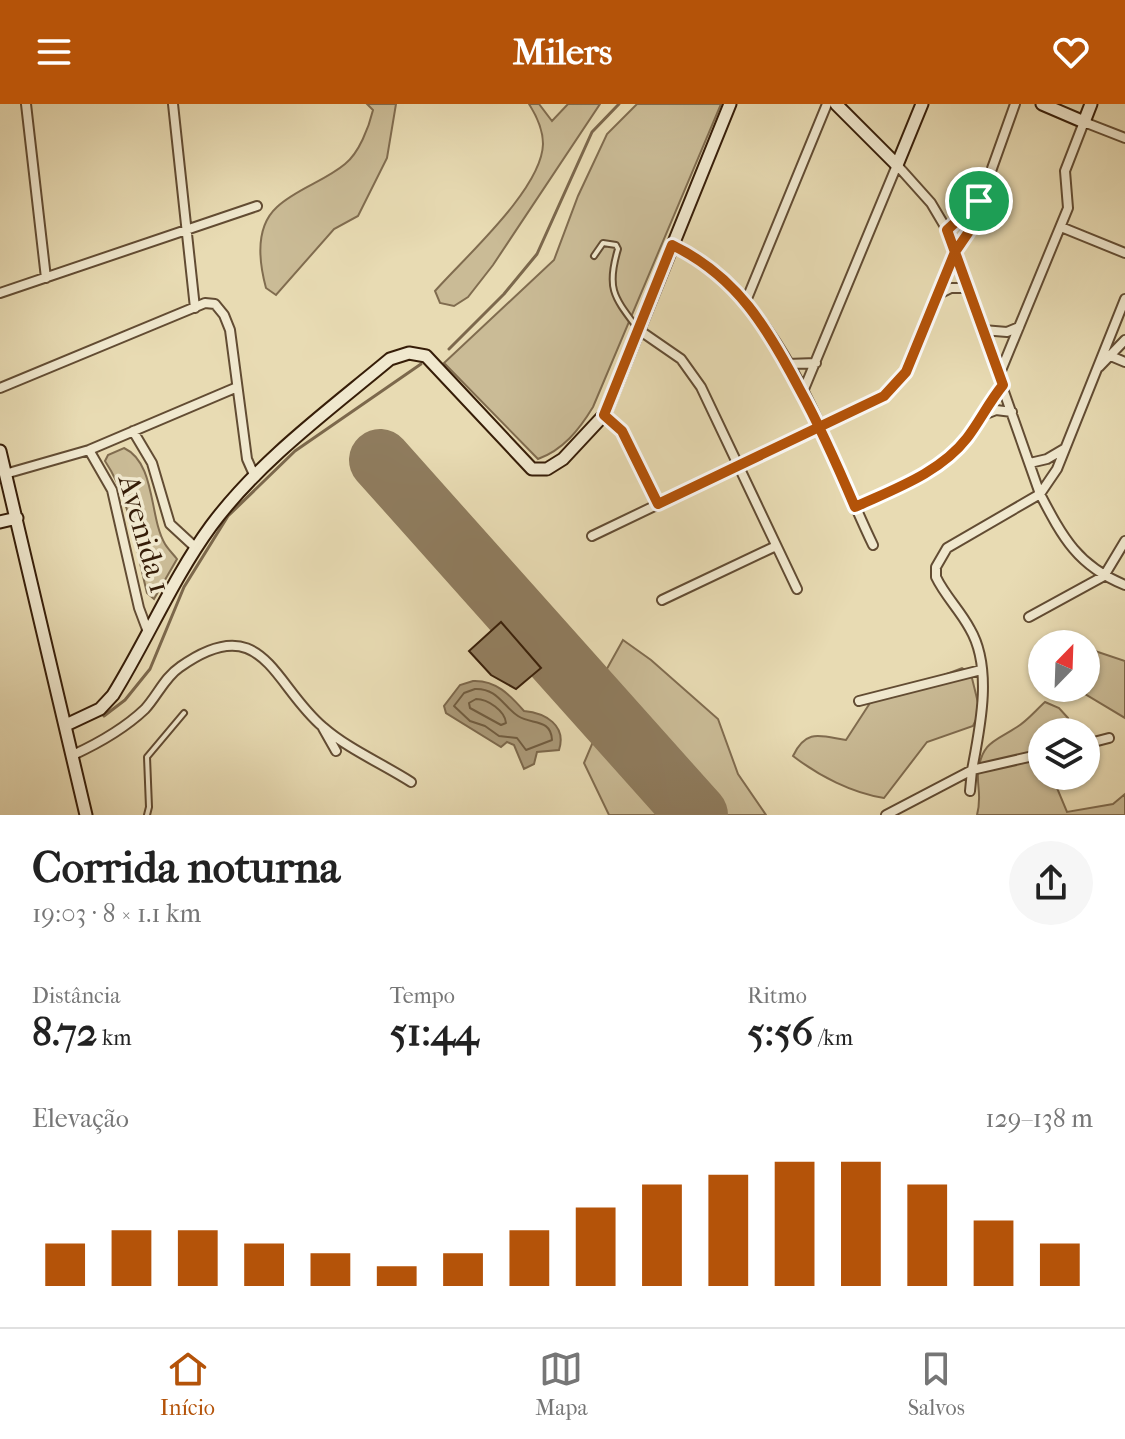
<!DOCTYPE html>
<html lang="pt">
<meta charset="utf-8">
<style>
:root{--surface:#fff;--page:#f6f6f6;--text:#222;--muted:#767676;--line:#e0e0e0;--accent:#b45309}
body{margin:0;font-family:"IM FELL French Canon",serif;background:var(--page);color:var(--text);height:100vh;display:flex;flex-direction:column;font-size:30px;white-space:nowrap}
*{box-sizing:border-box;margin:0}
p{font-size:26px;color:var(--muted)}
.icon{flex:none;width:44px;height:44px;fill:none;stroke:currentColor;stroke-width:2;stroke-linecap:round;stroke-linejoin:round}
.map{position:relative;height:711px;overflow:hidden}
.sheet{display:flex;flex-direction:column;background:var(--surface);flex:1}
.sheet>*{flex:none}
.needle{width:52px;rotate:23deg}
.fabs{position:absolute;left:1028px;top:526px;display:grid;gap:16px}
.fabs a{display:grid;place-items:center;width:72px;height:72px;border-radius:50%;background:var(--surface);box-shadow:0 2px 6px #0004;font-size:40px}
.pin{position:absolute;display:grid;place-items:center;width:68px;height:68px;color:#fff;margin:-34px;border:4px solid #fff;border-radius:50%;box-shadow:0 2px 8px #0007}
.round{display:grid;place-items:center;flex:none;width:84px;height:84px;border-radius:42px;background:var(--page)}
.headline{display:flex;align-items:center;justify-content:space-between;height:136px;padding:0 32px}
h1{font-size:44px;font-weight:700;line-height:60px}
.figures{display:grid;grid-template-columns:repeat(3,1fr);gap:12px;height:136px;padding:8px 32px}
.figures div{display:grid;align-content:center}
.figures b{font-size:40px;font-weight:700}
.figures small{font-size:22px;font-weight:400}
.figures p{font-size:22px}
.chart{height:224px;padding:16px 32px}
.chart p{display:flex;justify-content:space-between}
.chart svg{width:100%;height:144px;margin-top:8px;stroke:var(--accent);stroke-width:6}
header{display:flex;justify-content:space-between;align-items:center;height:104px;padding:0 32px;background:var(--accent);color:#fff;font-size:36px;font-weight:700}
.dock{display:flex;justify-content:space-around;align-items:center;height:112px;border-top:2px solid var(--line);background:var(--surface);font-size:22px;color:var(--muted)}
.dock a{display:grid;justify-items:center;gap:4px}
.dock .active{color:var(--accent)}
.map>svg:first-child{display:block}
.green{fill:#cabb96;stroke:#806c4f;stroke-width:2}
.water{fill:#ab9a79;stroke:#7c684c;stroke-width:2}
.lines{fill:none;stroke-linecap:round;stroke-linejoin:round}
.shore{stroke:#705c40;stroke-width:2}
.stream{stroke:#7c684c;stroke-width:3}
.runway{stroke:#8f7c5e;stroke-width:62}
.building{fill:#938061;stroke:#361d08;stroke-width:2}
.lane-casing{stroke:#624c33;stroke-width:8}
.street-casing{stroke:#624c33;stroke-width:12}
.secondary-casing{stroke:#361d08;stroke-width:15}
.lane{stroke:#f0e8ce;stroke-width:4}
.street{stroke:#f0e8ce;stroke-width:8}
.secondary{stroke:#f0e8ce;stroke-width:11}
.route-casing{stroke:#fff;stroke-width:16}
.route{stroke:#b45309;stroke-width:10}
.labels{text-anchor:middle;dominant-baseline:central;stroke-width:7;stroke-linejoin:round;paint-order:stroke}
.street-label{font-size:30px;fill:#361d08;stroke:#f0e8ce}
</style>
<header><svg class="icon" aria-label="menu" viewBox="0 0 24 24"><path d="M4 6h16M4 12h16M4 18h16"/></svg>Milers<svg class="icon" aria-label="heart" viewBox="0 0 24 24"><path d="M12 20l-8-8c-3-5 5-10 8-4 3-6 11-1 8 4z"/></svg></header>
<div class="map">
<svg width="1125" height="711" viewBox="0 0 1125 711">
<rect width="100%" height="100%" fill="#e8dbb3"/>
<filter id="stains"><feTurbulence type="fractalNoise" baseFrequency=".0025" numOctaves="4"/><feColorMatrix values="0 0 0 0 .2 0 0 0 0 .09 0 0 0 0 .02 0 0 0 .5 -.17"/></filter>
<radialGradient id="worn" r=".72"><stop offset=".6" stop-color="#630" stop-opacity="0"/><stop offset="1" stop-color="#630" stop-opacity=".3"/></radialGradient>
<path class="green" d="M367,0H396L387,54L358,112L334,125L276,191L266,184C259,158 255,123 277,103C296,85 325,77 345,60C359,49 369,23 373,6Z
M529,0H539L552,17L568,0H600L493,161L468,193L454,202L440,199L435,187C464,154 542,85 543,40C543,26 536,11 529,0Z
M637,0H721L593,303C579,326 563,346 538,355L444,259L554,156L578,92L607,30Z
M124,344C156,359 149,413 165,440C168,445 173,450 177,455L154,495L147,489C136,446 130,394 105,357L108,351Z
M623,536L651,556L718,615L738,670L766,711H702L628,631L599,579Z
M1086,544L1125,557V614L1075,584H1086Z
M962,564L971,570L980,607L973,622L927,638L884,694C852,689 819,672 793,652C806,624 821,632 846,636L870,599Z
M1045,598L1059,604L1068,614L1069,628H1042V672H1052L1067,708L1113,700L1125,690V711H977C982,692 977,685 978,668C982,637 996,637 1017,623C1027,617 1036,606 1045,598Z
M595,633L617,650L665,711H609L584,659Z"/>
<path class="water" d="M473,577C496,576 510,591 524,607C545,609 567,621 559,646L537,648L534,660L524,665L514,641L507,638L501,643L446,609L444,602L460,581Z"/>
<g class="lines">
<path class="shore" d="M475,585C497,584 503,602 518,612C531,621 551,614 552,636L526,646L517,634L499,632L485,622L470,617L454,602L464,589Z
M476,595C488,595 505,607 506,619L501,621L470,604L469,599Z"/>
<path class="stream" d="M449,245L504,190L537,150L592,28L619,0
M104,612L125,596L150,565L184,483L228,412L295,347L421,260"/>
<path class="runway" d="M380,356L697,711"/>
</g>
<path class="building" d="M501,518L541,564L516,585L491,571L469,547Z"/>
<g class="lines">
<g class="lane-casing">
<path id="lane" d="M594,152L603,139L616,141L618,145C606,185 614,193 638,225
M147,711L149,703L147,653L184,609"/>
</g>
<g class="street-casing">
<path id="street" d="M26,0L46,174
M173,0L195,204
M1061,123L1125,149
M947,126L976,100
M672,141C785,195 822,336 873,441
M0,189L257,102
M937,191L951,184H968
M746,197L827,0
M639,226L681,255L701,283L797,485
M983,226L1007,228L1019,223
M1106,250L1125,258
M787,260L816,259
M1099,263L1125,236
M1000,269L1068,104L1065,67L1084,18L1125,34
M0,284L205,199L215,200L224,211L230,226L247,355L255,373
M802,290L897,61L931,99L947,126L1040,390C1063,434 1078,462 1125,481
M604,311L622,327L658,400
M981,312L996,306L1012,308
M133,327L152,359L170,420L196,444
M89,346L112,386L139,504L148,528
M1030,359L1047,355L1064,345
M5,370L89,346L235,284
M855,403C894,385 939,369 967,334C980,317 989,298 1003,281
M592,432L884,292L906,268L955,148L970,126L1015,0
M662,496L776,442
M1029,513L1104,472L1125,437
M859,597L981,566
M323,624L336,647
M1086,640L1109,634
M73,651C99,639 124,625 145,605C157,592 165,573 180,563C263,504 273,581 323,623C348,645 383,660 411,678
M970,687L972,666L1042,650
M886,711L972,666C980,624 993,564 970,525C960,506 945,492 936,473V463L947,444L1040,390L1057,365L1125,195"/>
</g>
<g class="secondary-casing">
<path id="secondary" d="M836,0L897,61L922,0
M1042,0L1084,18L1091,0
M0,347L86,711
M0,418L17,414
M66,621L100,605L113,591C147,536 173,474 211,422C259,357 329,306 390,255L409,249L426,252L532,365H547L563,355L604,311L730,0"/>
</g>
<use href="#lane" class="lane"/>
<use href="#street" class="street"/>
<use href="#secondary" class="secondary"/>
</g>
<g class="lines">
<g class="route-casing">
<path id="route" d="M979,97L970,126L955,148L906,268L884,292L658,400L622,327L604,311L672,141C737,172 768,225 800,286C821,324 838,363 855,403C894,385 940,369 967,334C980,317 989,298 1003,281C985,230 966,178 947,126L979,97"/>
</g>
<use href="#route" class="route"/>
</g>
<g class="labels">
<g class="street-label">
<text transform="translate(144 430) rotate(74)">Avenida 1</text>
</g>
</g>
<rect width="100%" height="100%" filter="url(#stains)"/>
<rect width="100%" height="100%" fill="url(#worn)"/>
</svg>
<div class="fabs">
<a><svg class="needle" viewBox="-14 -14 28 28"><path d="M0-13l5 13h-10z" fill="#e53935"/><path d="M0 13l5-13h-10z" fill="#767676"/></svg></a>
<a><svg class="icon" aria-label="layers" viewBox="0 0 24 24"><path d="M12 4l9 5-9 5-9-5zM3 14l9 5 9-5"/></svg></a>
</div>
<div class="pin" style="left:979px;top:97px;background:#1e9e55"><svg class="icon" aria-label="arrive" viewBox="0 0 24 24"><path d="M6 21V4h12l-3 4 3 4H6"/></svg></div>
</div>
<section class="sheet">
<div class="headline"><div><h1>Corrida noturna</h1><p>19:03 · 8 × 1.1 km</p></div><a class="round"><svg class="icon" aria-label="share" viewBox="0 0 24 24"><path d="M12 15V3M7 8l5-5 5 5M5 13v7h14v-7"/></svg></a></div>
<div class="figures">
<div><p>Distância</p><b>8.72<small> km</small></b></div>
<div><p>Tempo</p><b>51:44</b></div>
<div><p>Ritmo</p><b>5:56<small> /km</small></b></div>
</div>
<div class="chart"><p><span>Elevação</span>129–138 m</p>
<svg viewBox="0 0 160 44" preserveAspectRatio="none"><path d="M5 44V31M15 44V27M25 44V27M35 44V31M45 44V34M55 44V38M65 44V34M75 44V27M85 44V20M95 44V13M105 44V10M115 44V6M125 44V6M135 44V13M145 44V24M155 44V31"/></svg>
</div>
</section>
<nav class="dock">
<a class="active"><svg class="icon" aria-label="home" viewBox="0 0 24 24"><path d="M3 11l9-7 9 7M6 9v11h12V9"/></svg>Início</a>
<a><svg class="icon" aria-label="map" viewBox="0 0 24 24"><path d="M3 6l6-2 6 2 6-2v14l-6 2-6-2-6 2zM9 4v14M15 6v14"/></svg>Mapa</a>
<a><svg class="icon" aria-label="saved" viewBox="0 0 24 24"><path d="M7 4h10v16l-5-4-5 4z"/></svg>Salvos</a>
</nav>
